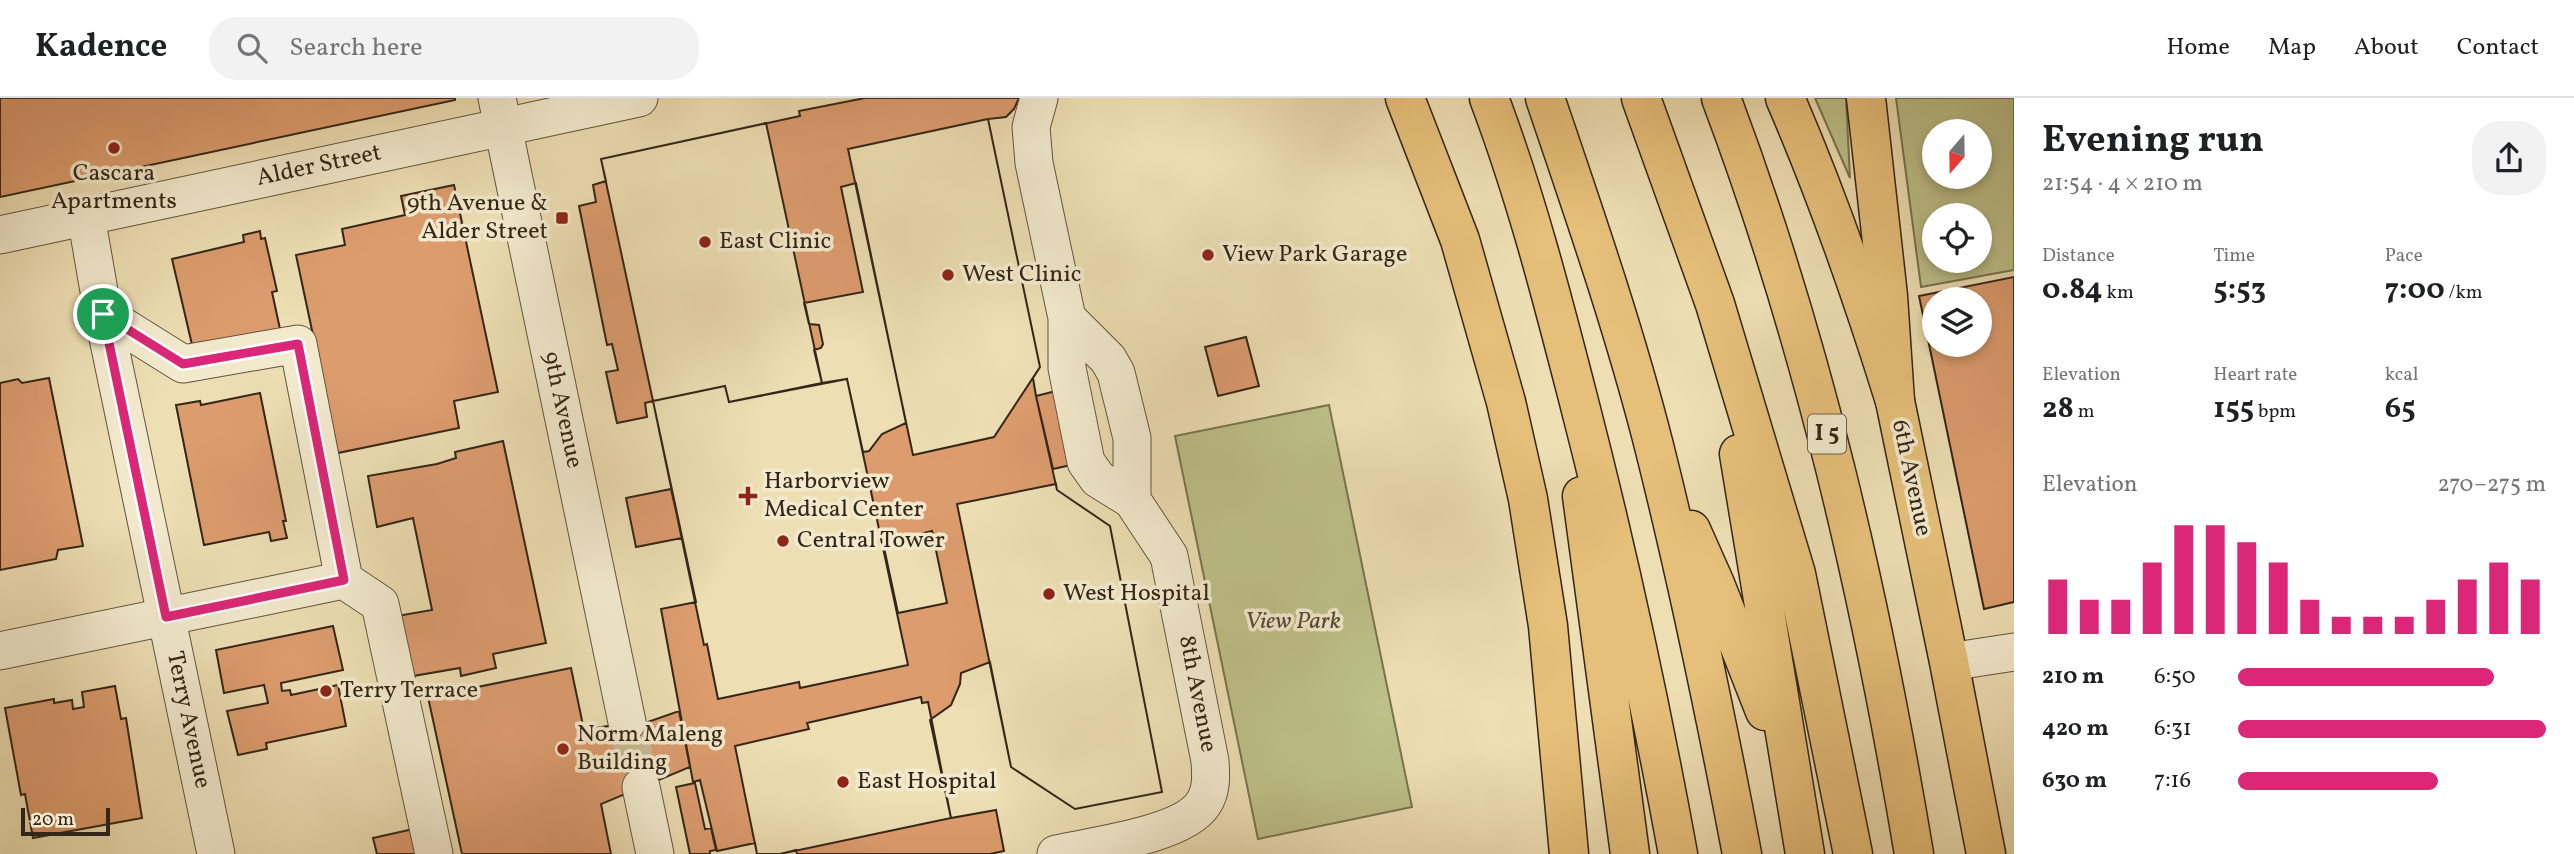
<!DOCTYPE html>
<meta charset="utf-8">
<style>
:root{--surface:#fff;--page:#f2f2f2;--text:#202124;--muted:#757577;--line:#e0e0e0;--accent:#db2777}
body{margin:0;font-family:Vollkorn,serif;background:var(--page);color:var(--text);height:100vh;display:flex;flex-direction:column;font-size:26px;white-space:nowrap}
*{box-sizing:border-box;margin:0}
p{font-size:23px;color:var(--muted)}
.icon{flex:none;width:38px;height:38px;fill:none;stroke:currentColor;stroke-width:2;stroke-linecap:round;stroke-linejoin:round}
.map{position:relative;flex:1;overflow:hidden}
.details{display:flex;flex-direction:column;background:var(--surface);width:560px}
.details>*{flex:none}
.needle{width:46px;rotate:200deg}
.controls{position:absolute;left:1922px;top:21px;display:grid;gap:14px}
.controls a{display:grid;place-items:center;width:70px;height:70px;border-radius:50%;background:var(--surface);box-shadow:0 4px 10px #0003;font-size:35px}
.scale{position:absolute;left:21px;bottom:18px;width:89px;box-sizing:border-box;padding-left:7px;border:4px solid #342618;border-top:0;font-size:19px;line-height:24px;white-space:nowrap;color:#342618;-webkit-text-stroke:5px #f3eace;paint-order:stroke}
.pin{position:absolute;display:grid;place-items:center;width:60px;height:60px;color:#fff;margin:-30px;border:4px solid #fff;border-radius:50%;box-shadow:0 2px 7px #0007}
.round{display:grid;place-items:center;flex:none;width:74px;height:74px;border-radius:28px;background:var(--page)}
.head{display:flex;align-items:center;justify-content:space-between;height:119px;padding:0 28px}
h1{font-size:38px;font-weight:700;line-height:52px}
.metrics{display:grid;grid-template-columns:repeat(3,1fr);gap:10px;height:119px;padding:7px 28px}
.metrics div{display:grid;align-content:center}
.metrics b{font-size:30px;font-weight:700}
.metrics small{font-size:19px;font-weight:400}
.metrics p{font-size:19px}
.chart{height:196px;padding:14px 28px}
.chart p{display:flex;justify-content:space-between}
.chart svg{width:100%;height:126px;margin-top:7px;stroke:var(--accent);stroke-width:6}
ul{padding:0 28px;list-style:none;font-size:23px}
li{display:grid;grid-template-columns:112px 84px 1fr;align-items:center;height:52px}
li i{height:18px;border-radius:9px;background:var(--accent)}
header{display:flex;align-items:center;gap:42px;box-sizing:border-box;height:98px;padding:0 35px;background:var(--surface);border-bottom:2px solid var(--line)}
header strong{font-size:33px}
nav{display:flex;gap:38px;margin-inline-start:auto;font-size:24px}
.search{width:490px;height:63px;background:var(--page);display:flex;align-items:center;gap:18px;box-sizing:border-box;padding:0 24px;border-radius:28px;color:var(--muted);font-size:26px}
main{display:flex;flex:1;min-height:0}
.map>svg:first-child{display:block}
.green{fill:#bdc089;stroke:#787350;stroke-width:2;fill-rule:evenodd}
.building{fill:#dc9c6e;stroke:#342618;stroke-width:2;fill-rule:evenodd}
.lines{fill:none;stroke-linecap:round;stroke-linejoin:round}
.minor-tunnel{stroke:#c8b994;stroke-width:37;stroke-dasharray:37 18;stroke-linecap:butt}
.minor-casing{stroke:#62543f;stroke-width:39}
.major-casing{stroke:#342618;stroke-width:41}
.highway-casing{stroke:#342618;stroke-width:41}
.minor{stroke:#f3eace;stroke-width:37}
.major{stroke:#e6bf7a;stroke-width:38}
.highway{stroke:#e6bf7a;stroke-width:38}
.route-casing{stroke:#fff;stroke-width:14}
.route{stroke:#db2777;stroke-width:9}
.poi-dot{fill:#8f2418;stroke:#f3eace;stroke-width:2.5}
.labels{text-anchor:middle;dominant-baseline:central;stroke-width:7;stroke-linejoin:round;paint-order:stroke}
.shield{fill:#f3eace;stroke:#6d614f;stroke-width:2}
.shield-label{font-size:23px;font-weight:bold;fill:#342618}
.street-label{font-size:24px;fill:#342618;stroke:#f3eace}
.poi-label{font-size:24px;fill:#342618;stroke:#f3eace;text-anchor:start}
.park-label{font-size:24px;font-style:italic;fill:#564c34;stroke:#f3eace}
</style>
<header>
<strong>Kadence</strong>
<div class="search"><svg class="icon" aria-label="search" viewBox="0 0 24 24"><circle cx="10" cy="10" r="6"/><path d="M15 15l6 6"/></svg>Search here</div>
<nav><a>Home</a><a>Map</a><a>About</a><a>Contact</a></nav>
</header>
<main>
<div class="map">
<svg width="2014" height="756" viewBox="0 0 2014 756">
<rect width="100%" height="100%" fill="#eddeb3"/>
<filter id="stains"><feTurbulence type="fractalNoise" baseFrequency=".00286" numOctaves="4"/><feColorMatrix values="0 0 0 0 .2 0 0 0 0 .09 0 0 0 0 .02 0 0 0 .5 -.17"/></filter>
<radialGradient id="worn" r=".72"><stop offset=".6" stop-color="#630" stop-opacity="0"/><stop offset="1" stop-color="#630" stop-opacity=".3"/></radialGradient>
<path class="green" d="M1815,0H1846L1850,80Z
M1896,0H2014V172L1921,189ZM1979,33V79H1934V33ZM1979,117V163H1934V117Z
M1329,307L1412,709L1258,741L1175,338Z"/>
<path class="building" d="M0,0H455V2L0,99Z
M865,0H1019L1014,11L1006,19L988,21L1040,269L1033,280L1036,298L1057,392L1110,428L1162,694L1075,711L1011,669L990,564L961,575L960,586L951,607L930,622L951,720L996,712L1004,753L990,756H797L796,752L780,756H757L755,745L717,753L700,682L693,684L661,511L696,504L653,303L645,305L647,319L617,325L606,274L618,272L612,246L607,247L579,108L596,104L593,87L606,83L601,61L800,18L799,13ZM856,85L906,325L882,336L869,353L863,354L847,281L822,285L814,252L821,250L823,246L819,227L809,226L804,205L863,194L841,89ZM932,433L947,505L898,515L883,445Z
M988,21L1040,269L994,339L913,357L848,51Z
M766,25L822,285L729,304L725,288L653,303L601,61Z
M454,87L498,294L454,303L459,330L338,355L296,157L345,147L342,131L405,117L401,98Z
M260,133L261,141L265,140L277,193L272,194L280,231L193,251L172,161L244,144L243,137Z
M2014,179V504L1984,511L1919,198ZM1934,201H1979V247H1934Z
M1246,239L1259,288L1218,298L1205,249Z
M49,280L83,448L58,452L56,461L0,472V285L18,281L22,285Z
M847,281L908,567L800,590L799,584L718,601L707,546L704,547L653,303L725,288L729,304Z
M1056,293L1071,367L1053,371L1036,298Z
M260,295L286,423H283L287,440L271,443L269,434L204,447L176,307L200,303L201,307Z
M503,343L546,545L493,556L496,570L461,578L460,570L413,578L397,518L432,512L413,420L377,429L368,378L437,366L456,360L455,354Z
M1056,386L1057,392L1110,428L1162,694L1075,711L1011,669L957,406Z
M671,391L682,440L636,449L626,400Z
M333,528L343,572L281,585L282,593L290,592L291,597L338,587L346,628L266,645L267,651L238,657L227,613L268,605L264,587L224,595L216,552Z
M571,570L584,632L644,622L645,625L679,613L690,669L601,706L611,756H462L428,599Z
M115,588L121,621L126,620L142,720L33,740L25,696L21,697L5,610L54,601V605L72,602L73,611L84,609L82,594Z
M921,599L922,605L928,604L951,720L780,756H757L735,648L809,631L807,625Z
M695,685L705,731L711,730L716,752L710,753V756H690L676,689Z
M418,730L424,756H377L373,740Z"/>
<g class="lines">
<path class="minor-tunnel" d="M627,624L641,689"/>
<g class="minor-casing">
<path id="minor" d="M497,0L627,624
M1039,0L1031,29L1034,65L1067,220V270L1086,364L1098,381L1132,402L1169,458L1210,663C1211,678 1212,693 1203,706C1183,737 1092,748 1056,756
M86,118L103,216L216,756
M0,137L639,0
M103,216L183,266L298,246L344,482L380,506L434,756
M1067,220L1108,261L1116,275L1132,340V402
M0,553L344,482
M1949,564L2014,554
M641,689L655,756"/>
</g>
<g class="major-casing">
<path id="major" d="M1866,0L1888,198L1895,303L1949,564L1986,756"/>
</g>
<g class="highway-casing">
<path id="highway" d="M1405,0L1460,142L1506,304L1528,401L1548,528L1569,756
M1489,0C1526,98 1552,199 1578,300C1617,451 1650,603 1678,756
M1545,0C1584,115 1624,230 1654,348C1688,483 1716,619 1742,756
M1641,0L1715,206L1796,476L1853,756
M1721,0C1813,244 1871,499 1914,756
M1785,0C1828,99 1863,200 1895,303
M1739,356L1805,756
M1582,398L1630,756
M1691,432L1715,486L1765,613"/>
</g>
<use href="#minor" class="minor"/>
<use href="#major" class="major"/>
<use href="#highway" class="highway"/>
</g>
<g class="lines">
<g class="route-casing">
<path id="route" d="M103,216L183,266L298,246L344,482L166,519Z"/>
</g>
<use href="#route" class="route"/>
</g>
<g class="poi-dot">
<circle cx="114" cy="50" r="7"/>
<rect x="555" y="113" width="14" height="14" rx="3.5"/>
<circle cx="705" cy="144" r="7"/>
<circle cx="1208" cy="157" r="7"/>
<circle cx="948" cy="177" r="7"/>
<path d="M744.5 387.5h7v7h7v7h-7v7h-7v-7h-7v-7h7z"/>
<circle cx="783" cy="443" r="7"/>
<circle cx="1049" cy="496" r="7"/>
<circle cx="326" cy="593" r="7"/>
<circle cx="563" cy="651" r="7"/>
<circle cx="843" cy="684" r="7"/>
</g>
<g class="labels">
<rect class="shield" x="1808" y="316.5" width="38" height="39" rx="5"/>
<g class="shield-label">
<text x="1827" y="336">I 5</text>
</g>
<g class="street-label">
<text transform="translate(319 68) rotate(-12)">Alder Street</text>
<text transform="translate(562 312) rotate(78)">9th Avenue</text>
<text transform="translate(1911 380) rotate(78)">6th Avenue</text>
<text transform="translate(1197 596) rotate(79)">8th Avenue</text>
<text transform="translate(188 622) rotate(78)">Terry Avenue</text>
</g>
<g class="poi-label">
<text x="114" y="76" text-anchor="middle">Cascara<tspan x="114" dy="28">Apartments</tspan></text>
<text x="548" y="106" text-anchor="end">9th Avenue &amp;<tspan x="548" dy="28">Alder Street</tspan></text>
<text x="719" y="144">East Clinic</text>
<text x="1222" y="157">View Park Garage</text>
<text x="962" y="177">West Clinic</text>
<text x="764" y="384">Harborview<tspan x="764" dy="28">Medical Center</tspan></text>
<text x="797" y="443">Central Tower</text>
<text x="1063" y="496">West Hospital</text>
<text x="340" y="593">Terry Terrace</text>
<text x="577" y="637">Norm Maleng<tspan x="577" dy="28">Building</tspan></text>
<text x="857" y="684">East Hospital</text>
</g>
<g class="park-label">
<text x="1293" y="524">View Park</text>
</g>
</g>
<rect width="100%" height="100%" filter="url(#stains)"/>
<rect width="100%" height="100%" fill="url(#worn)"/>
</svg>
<div class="controls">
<a><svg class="needle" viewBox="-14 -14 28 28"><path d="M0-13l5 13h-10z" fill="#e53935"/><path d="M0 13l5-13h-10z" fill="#757577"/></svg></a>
<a><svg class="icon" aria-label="locate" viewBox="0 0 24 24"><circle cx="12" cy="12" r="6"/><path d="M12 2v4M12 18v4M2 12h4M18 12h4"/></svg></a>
<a><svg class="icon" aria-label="layers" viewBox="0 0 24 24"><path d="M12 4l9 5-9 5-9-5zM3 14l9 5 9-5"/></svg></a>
</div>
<div class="scale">20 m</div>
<div class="pin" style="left:103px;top:216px;background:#1e9e55"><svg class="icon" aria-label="arrive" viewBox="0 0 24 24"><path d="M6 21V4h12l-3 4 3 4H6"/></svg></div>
</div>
<section class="details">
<div class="head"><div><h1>Evening run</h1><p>21:54 · 4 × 210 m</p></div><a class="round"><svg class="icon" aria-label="share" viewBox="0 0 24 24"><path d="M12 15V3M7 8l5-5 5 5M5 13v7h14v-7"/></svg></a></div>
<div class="metrics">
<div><p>Distance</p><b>0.84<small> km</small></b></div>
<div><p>Time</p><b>5:53</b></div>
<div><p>Pace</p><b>7:00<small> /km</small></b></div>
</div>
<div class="metrics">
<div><p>Elevation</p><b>28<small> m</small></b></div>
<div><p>Heart rate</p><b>155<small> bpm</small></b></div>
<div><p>kcal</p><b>65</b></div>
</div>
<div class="chart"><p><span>Elevation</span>270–275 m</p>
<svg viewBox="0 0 160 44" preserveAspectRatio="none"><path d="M5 44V25M15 44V32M25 44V32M35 44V19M45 44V6M55 44V6M65 44V12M75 44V19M85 44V32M95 44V38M105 44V38M115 44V38M125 44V32M135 44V25M145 44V19M155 44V25"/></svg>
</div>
<ul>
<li><b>210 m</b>6:50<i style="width:83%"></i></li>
<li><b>420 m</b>6:31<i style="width:100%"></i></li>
<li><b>630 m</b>7:16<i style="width:65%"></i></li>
</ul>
</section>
</main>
